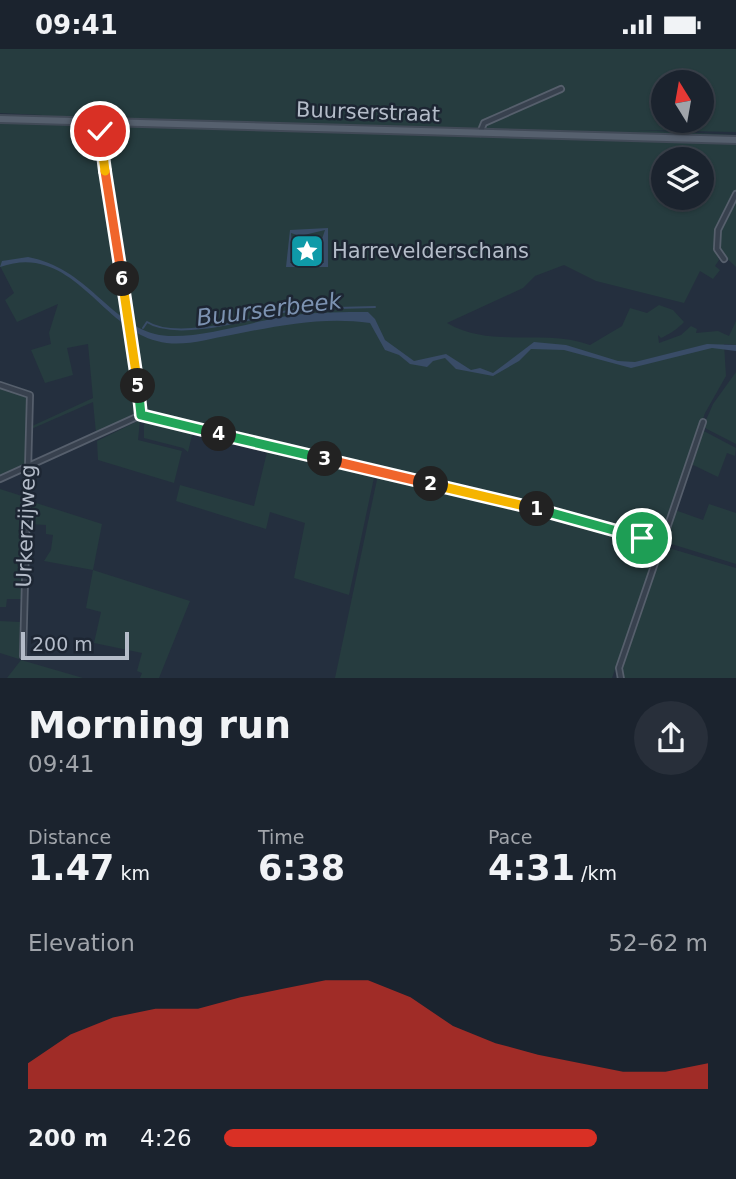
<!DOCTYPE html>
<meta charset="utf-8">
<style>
:root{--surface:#1b232e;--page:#282f3a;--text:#f1f3f6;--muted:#a0a4aa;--line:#39404a;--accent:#d93025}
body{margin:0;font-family:"DejaVu Sans",sans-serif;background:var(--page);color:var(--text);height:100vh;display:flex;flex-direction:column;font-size:26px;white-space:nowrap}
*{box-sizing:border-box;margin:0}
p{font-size:23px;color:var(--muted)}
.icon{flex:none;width:38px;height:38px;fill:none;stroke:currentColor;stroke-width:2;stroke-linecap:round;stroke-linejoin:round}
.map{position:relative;height:629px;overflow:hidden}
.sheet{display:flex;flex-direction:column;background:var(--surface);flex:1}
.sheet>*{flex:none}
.needle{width:46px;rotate:349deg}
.buttons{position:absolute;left:651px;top:21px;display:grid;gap:14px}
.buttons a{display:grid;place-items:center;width:63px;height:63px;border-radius:50%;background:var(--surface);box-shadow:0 2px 5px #0004,0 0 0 2px var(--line);font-size:35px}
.scale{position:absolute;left:21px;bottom:18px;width:108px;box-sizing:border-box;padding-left:7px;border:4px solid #b4bcc9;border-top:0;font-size:19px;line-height:24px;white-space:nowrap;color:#b4bcc9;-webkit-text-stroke:5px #1d2633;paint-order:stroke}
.pin{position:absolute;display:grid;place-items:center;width:60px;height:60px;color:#fff;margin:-30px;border:4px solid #fff;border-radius:50%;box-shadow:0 2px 7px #0007}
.km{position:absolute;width:35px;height:35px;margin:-18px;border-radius:50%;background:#222;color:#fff;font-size:19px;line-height:35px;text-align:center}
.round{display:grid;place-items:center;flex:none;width:74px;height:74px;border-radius:37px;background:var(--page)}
.head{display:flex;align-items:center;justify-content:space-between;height:119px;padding:0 28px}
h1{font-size:38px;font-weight:800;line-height:52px}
.metrics{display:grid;grid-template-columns:repeat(3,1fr);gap:10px;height:119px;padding:7px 28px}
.metrics div{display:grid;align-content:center}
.metrics b{font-size:35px;font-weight:800}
.metrics small{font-size:19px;font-weight:400}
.metrics p{font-size:19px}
.chart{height:196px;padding:14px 28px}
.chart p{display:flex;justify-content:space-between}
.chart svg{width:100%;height:126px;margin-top:7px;fill:var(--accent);opacity:.7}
ul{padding:0 28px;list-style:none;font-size:23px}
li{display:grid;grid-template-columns:112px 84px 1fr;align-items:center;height:52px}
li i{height:18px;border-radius:9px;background:var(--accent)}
.status{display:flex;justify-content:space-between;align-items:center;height:49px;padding:0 35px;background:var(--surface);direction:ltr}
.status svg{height:19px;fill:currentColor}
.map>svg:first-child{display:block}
.green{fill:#263c3f;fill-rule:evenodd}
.water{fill:#394c67;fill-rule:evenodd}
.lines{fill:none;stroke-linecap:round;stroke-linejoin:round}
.stream{stroke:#394c67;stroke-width:2}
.minor-casing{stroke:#565f6c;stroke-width:8}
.major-casing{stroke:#414a57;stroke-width:10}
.minor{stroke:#38414e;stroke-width:4.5}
.major{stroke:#56606e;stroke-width:6}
.split-1-casing{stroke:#fff;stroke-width:14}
.split-2-casing{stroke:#fff;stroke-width:14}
.split-3-casing{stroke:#fff;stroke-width:14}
.split-4-casing{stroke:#fff;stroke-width:14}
.split-5-casing{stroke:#fff;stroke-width:14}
.split-6-casing{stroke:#fff;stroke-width:14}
.split-7-casing{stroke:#fff;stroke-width:14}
.split-8-casing{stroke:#fff;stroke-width:14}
.split-1{stroke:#22a559;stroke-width:9}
.split-2{stroke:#f5b400;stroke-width:9}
.split-3{stroke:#f0652b;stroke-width:9}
.split-4{stroke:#22a559;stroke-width:9}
.split-5{stroke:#22a559;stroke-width:9}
.split-6{stroke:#f5b400;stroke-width:9}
.split-7{stroke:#f0652b;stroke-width:9}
.split-8{stroke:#f5b400;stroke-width:9}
.labels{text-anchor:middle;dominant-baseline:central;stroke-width:5;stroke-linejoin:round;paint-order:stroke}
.street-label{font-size:21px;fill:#b4bcc9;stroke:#1d2633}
.poi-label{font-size:21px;fill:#b4bcc9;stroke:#1d2633;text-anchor:start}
.water-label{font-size:23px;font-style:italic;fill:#7c92b1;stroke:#1d2633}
</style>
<div class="status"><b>09:41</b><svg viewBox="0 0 49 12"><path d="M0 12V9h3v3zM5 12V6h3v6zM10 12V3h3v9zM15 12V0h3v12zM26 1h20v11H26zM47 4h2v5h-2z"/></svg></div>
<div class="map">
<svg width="736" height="630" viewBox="0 0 736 630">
<rect width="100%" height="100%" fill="#242f3e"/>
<path class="green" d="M0,0H736V83L637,81L736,86C736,103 736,127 736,143C728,167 707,183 719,211L715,217L720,221L713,230L700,222L684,254L596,232L564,216L535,227L523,239L447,274C491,300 544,279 590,296L622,277L630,259L647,264L659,256L673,261L684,273C679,279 668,286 661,289L658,286L659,294L681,286L691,277L697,280L696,284L718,282L729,287L736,272V296L724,295L726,327L705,364L612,629H335L379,421L136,363L131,369L96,384L93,353L29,381L30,378L93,349L88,295L67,299L73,326L45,334L31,301L51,295L49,284L58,255L17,273L5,251L14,244L0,217V72L41,73L42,66L0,64ZM663,33H702V72H663ZM663,110H702V149H663Z
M736,148V218L718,201L721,180Z
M736,323V395L703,378L713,355Z
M0,336L28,346L26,416L0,428Z
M140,371L138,391L182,402L174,434L98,411L97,392Z
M144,371L193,382L188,403L183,399L144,389Z
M702,381L736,399L735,407L727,404L718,428L691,415Z
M268,399L375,424L349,546L294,529L305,474L270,463L266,480L176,452L180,436L254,457Z
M0,440L25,448L21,550H7L6,558H0Z
M30,452L102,475L93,521L190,552L159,629H140L142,624L137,622L142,604L94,594L101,563L86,559L93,521L44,512L51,501L53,486L46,485V476L29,475Z
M709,455L736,464V515L665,493L675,461L703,471Z
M662,497L736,519V629L617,630Z
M0,572L20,573L19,610L0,604Z
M21,611L83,629H7Z"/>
<path class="water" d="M328,179V218H286L290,181ZM325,181L322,190L324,214H290L293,207L291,184L300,187Z
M28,208C87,219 109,273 155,285C189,294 256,271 293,266C318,263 343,263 368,263L375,270L385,291L414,312L446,305L471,321L480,319L493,324L534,293L566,296L618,312L635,313L707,295L736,296V302L712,299L631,319L564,301L531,300L519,312L493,327L456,320L445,309L433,312L427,318L410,315L399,306L385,301L370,274C323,267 277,277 231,286C207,290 181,299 157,292C101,278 71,192 0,218L2,212Z"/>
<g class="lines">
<path class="stream" d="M297,265V260L375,258
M143,279L147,273C178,293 260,267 297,260"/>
<g class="minor-casing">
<path id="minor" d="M98,73L141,366
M480,84L484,74L561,40
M724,210L717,200L718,181L736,145
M0,336L30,346L23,607
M141,366L563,466L647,491L656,498
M0,430L141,366
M621,630L619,619L657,508L656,498L662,494L703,373"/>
</g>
<g class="major-casing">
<path id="major" d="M0,70L736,91"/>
</g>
<use href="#minor" class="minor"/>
<use href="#major" class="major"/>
</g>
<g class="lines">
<g class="split-1-casing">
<path id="split-1" d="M537,460L642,489"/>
</g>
<g class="split-2-casing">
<path id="split-2" d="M431,435L537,460"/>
</g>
<g class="split-3-casing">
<path id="split-3" d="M325,410L431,435"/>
</g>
<g class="split-4-casing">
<path id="split-4" d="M219,385L325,410"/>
</g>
<g class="split-5-casing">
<path id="split-5" d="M138,337L141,366L219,385"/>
</g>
<g class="split-6-casing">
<path id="split-6" d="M122,230L138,337"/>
</g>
<g class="split-7-casing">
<path id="split-7" d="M105,122L122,230"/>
</g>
<g class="split-8-casing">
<path id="split-8" d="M100,82L105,122"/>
</g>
<use href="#split-1" class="split-1"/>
<use href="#split-2" class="split-2"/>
<use href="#split-3" class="split-3"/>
<use href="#split-4" class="split-4"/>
<use href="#split-5" class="split-5"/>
<use href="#split-6" class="split-6"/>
<use href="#split-7" class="split-7"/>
<use href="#split-8" class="split-8"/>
</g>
<defs>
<g id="sight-square" transform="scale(1.75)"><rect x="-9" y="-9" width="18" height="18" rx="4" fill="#0f9aa8" stroke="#1d2633"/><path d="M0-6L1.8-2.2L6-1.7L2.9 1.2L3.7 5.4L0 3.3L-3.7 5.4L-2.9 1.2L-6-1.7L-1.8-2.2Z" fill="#fff"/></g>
</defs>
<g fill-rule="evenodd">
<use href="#sight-square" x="307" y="202"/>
</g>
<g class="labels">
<g class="street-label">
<text transform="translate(368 63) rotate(2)">Buurserstraat</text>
<text transform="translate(26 477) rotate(-88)">Urkerzijweg</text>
</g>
<g class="poi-label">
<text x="332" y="202">Harrevelderschans</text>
</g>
<g class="water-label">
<text transform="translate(269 260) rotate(-7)">Buurserbeek</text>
</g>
</g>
</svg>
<div class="buttons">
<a><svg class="needle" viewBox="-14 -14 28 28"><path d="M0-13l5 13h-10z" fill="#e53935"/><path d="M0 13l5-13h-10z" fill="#a0a4aa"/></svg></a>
<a><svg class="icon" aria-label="layers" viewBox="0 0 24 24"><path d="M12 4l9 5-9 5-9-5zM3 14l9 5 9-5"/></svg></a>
</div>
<div class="scale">200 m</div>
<div class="pin" style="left:642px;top:489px;background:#1e9e55"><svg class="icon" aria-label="arrive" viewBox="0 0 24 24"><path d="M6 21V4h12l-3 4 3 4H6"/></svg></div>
<div class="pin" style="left:100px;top:82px;background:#d93025"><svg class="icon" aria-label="check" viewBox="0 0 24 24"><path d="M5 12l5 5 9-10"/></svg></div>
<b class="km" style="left:537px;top:460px">1</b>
<b class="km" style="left:431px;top:435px">2</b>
<b class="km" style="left:325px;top:410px">3</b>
<b class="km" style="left:219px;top:385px">4</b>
<b class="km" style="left:138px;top:337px">5</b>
<b class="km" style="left:122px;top:230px">6</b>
</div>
<section class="sheet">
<div class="head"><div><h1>Morning run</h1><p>09:41</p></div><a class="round"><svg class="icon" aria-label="share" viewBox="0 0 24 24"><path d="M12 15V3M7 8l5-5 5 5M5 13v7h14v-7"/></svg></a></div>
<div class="metrics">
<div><p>Distance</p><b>1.47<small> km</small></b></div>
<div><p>Time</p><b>6:38</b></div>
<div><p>Pace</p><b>4:31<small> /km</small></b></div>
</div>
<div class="chart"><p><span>Elevation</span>52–62 m</p>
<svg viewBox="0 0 160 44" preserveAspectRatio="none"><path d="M0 44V35L10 25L20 19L30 16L40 16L50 12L60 9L70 6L80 6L90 12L100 22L110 28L120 32L130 35L140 38L150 38L160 35V44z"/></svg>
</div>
<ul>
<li><b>200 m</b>4:26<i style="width:77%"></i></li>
</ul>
</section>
